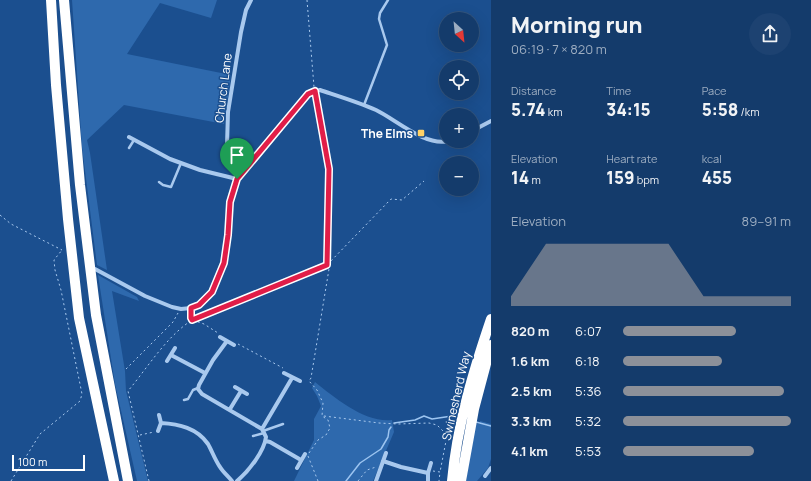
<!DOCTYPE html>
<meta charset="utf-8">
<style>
:root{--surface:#143b6b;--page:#1d4271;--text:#f1f3f6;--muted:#9dadc1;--line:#33557e;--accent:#8c9099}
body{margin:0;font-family:Manrope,sans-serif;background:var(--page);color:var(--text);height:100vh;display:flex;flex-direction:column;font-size:15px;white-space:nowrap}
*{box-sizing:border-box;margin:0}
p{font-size:13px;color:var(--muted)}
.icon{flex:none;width:22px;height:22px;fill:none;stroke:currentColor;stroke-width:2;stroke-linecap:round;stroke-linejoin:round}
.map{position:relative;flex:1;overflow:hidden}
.side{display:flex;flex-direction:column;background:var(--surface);width:320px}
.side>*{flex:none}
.needle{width:26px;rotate:153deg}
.fabs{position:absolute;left:439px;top:12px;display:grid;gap:8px}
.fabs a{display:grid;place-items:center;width:40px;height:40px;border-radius:50%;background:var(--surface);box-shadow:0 4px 16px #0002,0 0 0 1px var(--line);font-size:20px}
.scale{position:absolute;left:12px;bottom:10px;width:73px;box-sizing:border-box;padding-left:4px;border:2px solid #fff;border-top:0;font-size:11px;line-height:14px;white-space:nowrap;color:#fff;-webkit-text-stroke:3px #1b4f8f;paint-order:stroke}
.pin{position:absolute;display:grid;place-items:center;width:34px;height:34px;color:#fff;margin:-41px -17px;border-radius:50% 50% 50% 0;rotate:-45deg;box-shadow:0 0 4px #0007}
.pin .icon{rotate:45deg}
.round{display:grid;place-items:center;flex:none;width:42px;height:42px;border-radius:21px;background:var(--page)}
.head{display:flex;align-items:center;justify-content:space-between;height:68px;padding:0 20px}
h1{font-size:22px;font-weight:800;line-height:30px}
.figures{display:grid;grid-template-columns:repeat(3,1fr);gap:6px;height:68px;padding:4px 20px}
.figures div{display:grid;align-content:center}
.figures b{font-size:17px;font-weight:800}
.figures small{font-size:11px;font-weight:400}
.figures p{font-size:11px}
.chart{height:112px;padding:8px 20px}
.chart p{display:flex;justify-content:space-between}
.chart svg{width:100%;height:72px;margin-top:4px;fill:var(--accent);opacity:.7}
ul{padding:0 20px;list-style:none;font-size:13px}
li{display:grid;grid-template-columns:64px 48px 1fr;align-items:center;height:30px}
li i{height:10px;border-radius:5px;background:var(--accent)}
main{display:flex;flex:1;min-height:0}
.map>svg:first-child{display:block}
.green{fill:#2e69ad}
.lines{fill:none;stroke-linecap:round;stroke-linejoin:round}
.stream{stroke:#9cc4f0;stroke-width:1.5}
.path{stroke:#a9c9ee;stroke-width:1;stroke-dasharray:2 3;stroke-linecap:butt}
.lane{stroke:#a9c9ee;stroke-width:2.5}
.street{stroke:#a9c9ee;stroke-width:4}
.highway{stroke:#fff;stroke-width:10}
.route-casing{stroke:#fff;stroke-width:8}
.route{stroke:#e11d48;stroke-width:5}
.poi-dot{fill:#ffd166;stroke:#1b4f8f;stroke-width:1.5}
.labels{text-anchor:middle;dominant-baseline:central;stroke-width:3;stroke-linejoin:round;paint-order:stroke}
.street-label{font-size:12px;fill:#fff;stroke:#1b4f8f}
.poi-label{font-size:12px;font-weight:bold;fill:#fff;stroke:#1b4f8f;text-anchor:end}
</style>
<main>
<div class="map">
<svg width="491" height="481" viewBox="0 0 491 481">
<rect width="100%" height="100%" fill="#1b4f8f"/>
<path class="green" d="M72,0H217L211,18L160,3L127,54L231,75L224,124L124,105L87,140L90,153L107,270L97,265L82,147Z
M98,275L137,297L139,301L112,291L125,371L126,391L148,481H137L115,384Z
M315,382C335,398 365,423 392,420L394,432L373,481H294L314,440V419L321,406L317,396L312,388Z
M480,421L491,424V459L488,468L477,481H466L475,423L480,424Z"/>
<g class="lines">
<path class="stream" d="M476,422L491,426
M394,423L415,420L424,416L432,419L452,416
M346,481L360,463L381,449L388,437L389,430L391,427"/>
<path class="path" d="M307,0L314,87
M0,215L11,224L62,250
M191,313L192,319
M193,320L204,324L218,333
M238,344L283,368
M126,369L173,322L178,313
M324,416L379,423L398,424L429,423L437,425L444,432L446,441L440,472
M140,435L154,432
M309,453L318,440L326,435L330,428L328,420L322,416L323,403L317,390L309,381L311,378L329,269L327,265L329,169L316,96
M308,456L318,481
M433,471L440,472L439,481
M11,481L40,434L80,401L82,394L61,290L55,270L54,260L62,250
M149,481L128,391C148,367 166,337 192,320L327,265L391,199L402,200L424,181
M358,481L367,470L376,467"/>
<path class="lane" d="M364,105L387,45L379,19L380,13L388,0
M129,148L134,140
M159,182L163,185L171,187L181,163
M184,400L188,399L193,390L198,388
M263,431L283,424
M253,436L264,433"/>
<path class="street" d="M472,131L491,121
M129,137L170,159L200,170L237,179
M237,179L227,145L228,112L241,32L246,10L251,0
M95,269L145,296L172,307L181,309L191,308L199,305L212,292L224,263L228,235L230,202L237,179L308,94L311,92L320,90C338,96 358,102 376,110C395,119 426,147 448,141
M220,337L234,345
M227,341L213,360L199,385L198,389L202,394L262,429L266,437C264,452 248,472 237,481
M171,355L205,373
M167,361L175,348
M284,373L300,381
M235,387L247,394
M230,409L241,391
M161,423C179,424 197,428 208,444C212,451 215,460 220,467C223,472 228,476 232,481
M262,429L292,378
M158,431L161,423L159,415
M266,441L270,442L301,460
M383,461L401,467L428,473L431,463
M297,468L305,454
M428,473V481
M485,476L491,468
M376,481L386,453"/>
<path class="highway" d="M51,0L56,85L68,219L79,318L114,481
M64,0L80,185L96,315L128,481
M452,481C457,425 473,372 491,319
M461,481L474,409L491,345"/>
</g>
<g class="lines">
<g class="route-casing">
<path id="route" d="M315,91L329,169L327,265L192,320L191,318V308L199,305L212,292L224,263L228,235L230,202L237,179L308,94Z"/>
</g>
<use href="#route" class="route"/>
</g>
<rect class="poi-dot" x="417" y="129" width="8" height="8" rx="2"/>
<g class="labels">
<g class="street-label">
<text transform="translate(223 88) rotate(-83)">Church Lane</text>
<text transform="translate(456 396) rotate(-77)">Swinesherd Way</text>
</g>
<g class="poi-label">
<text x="413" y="133">The Elms</text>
</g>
</g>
</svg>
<div class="fabs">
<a><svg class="needle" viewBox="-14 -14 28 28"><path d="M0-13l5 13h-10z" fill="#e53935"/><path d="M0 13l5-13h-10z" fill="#9dadc1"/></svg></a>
<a><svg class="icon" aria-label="locate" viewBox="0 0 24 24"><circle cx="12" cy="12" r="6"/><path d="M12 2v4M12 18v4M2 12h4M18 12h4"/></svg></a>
<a>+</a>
<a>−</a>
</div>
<div class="scale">100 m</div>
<div class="pin" style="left:237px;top:179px;background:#1e9e55"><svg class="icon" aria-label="arrive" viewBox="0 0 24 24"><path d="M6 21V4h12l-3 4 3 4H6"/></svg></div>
</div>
<section class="side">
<div class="head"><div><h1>Morning run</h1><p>06:19 · 7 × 820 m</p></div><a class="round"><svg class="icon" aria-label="share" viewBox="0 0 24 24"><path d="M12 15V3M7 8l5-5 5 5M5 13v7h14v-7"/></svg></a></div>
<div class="figures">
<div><p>Distance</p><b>5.74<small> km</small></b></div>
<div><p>Time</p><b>34:15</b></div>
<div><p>Pace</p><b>5:58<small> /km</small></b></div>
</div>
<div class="figures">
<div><p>Elevation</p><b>14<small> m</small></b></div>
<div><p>Heart rate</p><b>159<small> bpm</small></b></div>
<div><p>kcal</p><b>455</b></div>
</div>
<div class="chart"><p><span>Elevation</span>89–91 m</p>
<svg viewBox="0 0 160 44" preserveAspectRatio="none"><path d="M0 44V38L10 22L20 6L30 6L40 6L50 6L60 6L70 6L80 6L90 6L100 22L110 38L120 38L130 38L140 38L150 38L160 38V44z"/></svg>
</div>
<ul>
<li><b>820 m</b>6:07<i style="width:67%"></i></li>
<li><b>1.6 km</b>6:18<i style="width:59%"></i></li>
<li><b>2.5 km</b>5:36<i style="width:96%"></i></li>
<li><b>3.3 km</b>5:32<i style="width:100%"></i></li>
<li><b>4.1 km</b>5:53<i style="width:78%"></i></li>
</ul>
</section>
</main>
